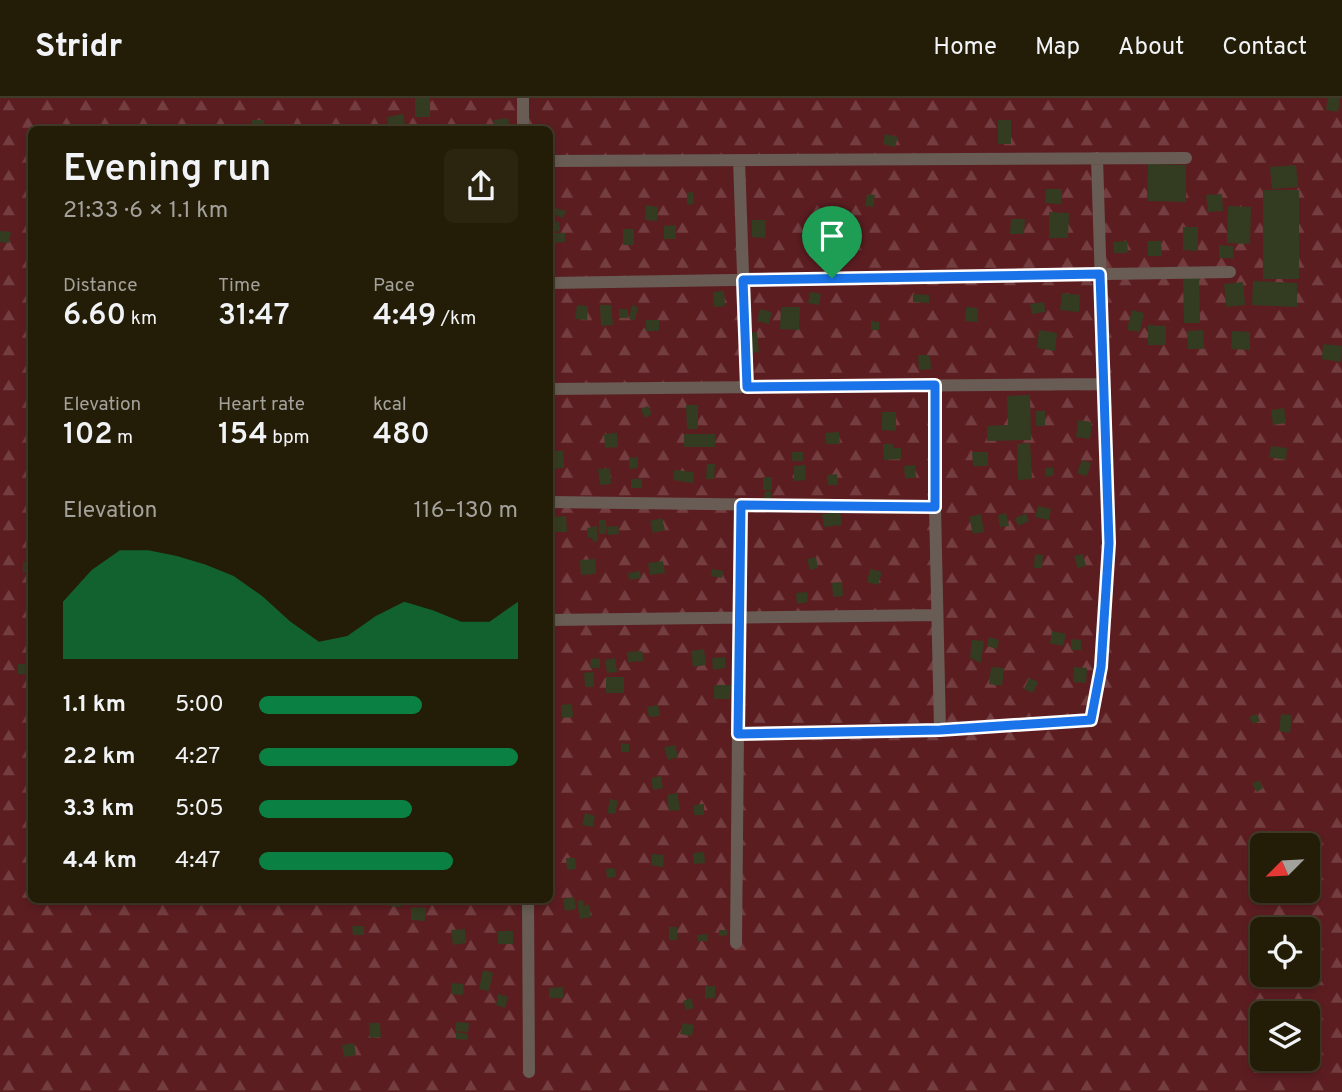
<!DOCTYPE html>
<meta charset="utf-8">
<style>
:root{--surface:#231c06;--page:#2b2510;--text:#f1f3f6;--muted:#a3a19b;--line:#403a28;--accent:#0b8043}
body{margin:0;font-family:Overpass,sans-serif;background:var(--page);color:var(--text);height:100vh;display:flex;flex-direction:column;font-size:26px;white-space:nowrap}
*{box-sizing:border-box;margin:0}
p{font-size:23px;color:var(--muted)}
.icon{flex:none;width:38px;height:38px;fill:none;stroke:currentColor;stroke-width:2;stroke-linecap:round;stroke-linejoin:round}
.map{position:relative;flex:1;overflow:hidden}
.side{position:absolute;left:28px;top:28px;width:525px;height:777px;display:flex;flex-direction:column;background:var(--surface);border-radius:10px;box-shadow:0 4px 10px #0003,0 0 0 2px var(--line)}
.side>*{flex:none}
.needle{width:46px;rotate:246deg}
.fabs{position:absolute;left:1250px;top:735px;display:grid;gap:14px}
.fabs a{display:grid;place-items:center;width:70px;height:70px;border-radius:10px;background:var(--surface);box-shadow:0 4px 10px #0003,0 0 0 2px var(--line);font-size:35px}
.pin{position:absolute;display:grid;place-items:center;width:60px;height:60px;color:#fff;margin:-72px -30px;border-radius:50% 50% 50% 0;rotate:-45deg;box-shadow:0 0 7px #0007}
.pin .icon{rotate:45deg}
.round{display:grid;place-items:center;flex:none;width:74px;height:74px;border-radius:10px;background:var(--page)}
.overview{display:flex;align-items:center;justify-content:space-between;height:119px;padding:0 35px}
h1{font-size:38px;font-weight:600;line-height:52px}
.figures{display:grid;grid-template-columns:repeat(3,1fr);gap:10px;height:119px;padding:7px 35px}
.figures div{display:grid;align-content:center}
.figures b{font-size:30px;font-weight:600}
.figures small{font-size:19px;font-weight:400}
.figures p{font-size:19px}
.chart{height:196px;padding:14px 35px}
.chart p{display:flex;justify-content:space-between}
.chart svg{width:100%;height:126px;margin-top:7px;fill:var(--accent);opacity:.7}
ul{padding:0 35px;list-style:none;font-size:23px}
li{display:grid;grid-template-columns:112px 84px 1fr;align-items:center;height:52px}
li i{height:18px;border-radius:9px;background:var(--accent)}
header{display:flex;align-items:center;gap:42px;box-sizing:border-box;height:98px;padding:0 35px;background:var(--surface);border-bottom:2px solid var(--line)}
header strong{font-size:33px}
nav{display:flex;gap:38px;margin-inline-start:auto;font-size:24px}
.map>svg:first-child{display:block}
.forest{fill:url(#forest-firs);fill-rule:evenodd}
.building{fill:#333c20}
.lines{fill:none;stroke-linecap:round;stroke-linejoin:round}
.street{stroke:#685c54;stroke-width:12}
.route-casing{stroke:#fff;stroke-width:14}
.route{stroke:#1a73e8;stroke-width:9}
</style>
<header>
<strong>Stridr</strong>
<nav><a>Home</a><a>Map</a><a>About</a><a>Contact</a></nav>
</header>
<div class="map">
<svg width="1342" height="994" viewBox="0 0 1342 994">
<defs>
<pattern id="forest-firs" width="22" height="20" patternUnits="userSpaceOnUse" patternTransform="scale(1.75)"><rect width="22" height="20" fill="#5c1d21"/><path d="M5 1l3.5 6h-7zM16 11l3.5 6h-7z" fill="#743e40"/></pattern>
</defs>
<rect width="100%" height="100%" fill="#2f2508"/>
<path class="forest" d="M0,0H1342V994H0ZM32,32H550V802H32ZM1262,747H1307V793H1262ZM1262,831H1307V877H1262ZM1262,915H1307V961H1262Z"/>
<path class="building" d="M415,0H430V19H415Z
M1328,0H1340L1338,14L1326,12Z
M403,16L406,32H389L387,19Z
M508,20L510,32H495L494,22Z
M252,22H264V32H252Z
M998,22H1011V46H998Z
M885,36L898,39L895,49L883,46Z
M1148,66L1186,67V104L1147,103Z
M1296,67L1298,89L1272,91L1270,69Z
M1046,91H1062L1061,106L1045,105Z
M1263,92H1299V181H1263Z
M693,94L694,106L687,107V95Z
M867,96L875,97L873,109L865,108Z
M1222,96L1223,113L1208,114L1206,97Z
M646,107L658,109L657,123L645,122Z
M1228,108L1251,109L1250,146L1227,145Z
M555,110L566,113L563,120L553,116Z
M1049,114L1069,115L1068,140H1049Z
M1011,121H1025L1024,136H1010Z
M752,122H766L765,140L752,139Z
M559,124L560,133L552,134L551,125Z
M676,127V141H664V128Z
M1183,129H1198V153L1183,152Z
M623,131H634V147H623Z
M0,133L11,134L9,145L0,144Z
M552,135H565V144L552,145Z
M1127,143L1128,155H1114L1113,144Z
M1147,143H1161L1162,158H1148Z
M1219,147L1233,148V160H1219Z
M1183,180H1199L1200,225H1184Z
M1253,183L1297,185V209L1252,207Z
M1243,184L1245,207L1226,209L1224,186Z
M724,193L725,208L714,209L713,194Z
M810,194L821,196L819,207L808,205Z
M1062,195L1080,197L1079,214L1060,212Z
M913,196L929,197V205L913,204Z
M1044,204L1045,214L1032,216L1030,206Z
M577,207L588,208L587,222L575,221Z
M600,207H611L613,227L601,228Z
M632,207L638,209L635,222L629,221Z
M781,209H800L799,232L780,231Z
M966,209L978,210L977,224L965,223Z
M619,211H628V220H619Z
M760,211L772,214L769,226L757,223Z
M1132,212L1144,215L1140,234L1127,232Z
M646,222H659V233H646Z
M871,223L879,224V232H871Z
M1148,227L1166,228V247H1148Z
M1039,232L1057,235L1055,253L1037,250Z
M1203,232L1204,251H1188L1187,233Z
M1232,233L1250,234V252L1231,251Z
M757,234L759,254L752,255L749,235Z
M1323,246L1342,248L1341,264L1322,261Z
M918,257H930L931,271L919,272Z
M1030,297L1031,342L987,343V328L1008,327L1007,298Z
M686,307H698V331H687Z
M648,308L652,316L645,320L641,311Z
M1284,310L1286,325L1273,327L1271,312Z
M1036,313H1045V328H1036Z
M882,314H896V333L882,332Z
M1078,322L1092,324L1090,341L1076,339Z
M839,334L840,346H826L825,335Z
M617,335L618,349L605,350L604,336Z
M684,336H715V349H684Z
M1030,345L1032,381L1018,382L1017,346Z
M883,346H893V350H901V361L884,362Z
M1271,348L1287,350L1286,362L1269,359Z
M550,353H563L564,370L550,371Z
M792,354H803V363H792Z
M972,354H988V368H973Z
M638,359V370L629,371V360Z
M1082,362L1091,365L1087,378L1077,375Z
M707,366H715L714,381H706Z
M805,367L806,382L794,383V368Z
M915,367L916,380H905L904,368Z
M1053,369L1054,377L1046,379L1045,370Z
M610,370L611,386L600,387L598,371Z
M674,372L694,374L693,385L673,382Z
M837,376L838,387H828L827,377Z
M763,379H772V392H763Z
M631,381H642V390H631Z
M765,393H771V402H764Z
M1038,408L1051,411L1049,422L1035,419Z
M840,414L842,427L824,429L822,416Z
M1006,415L1009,428L1000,429L998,417Z
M1026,415L1029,423L1018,428L1015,420Z
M981,416L984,434L973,436L969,419Z
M566,418L567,434H554L553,419Z
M662,420L665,432L653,435L650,423Z
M599,422H606V436H599Z
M597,428L598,443L593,444L592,439L588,440L587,430Z
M618,428L619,436L608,437L606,429Z
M1035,456L1043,457L1042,470H1034Z
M1083,456L1086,468L1078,470L1074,458Z
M816,459L818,470L810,472L807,461Z
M595,461L596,476L581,477L580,462Z
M32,463V474H23V464Z
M663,463L665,475L650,477L648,465Z
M712,471L723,473L722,480L711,478Z
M870,471L882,474L878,487L867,484Z
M640,473L641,480L629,482L628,475Z
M842,484L843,498L833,499L832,485Z
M807,494L808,504L797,506L796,495Z
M1052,533L1066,536L1063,548L1050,545Z
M989,539L999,542L997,551L987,548Z
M1071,541L1081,542V552H1071Z
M972,542L984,543L981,565L970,560Z
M704,551L706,567L693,569L691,553Z
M642,553L644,563L628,564L627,554Z
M725,559V570L713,572L712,560Z
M591,560L600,561V570H590Z
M615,560L617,574L607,575L605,562Z
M18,566H30V577L18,576Z
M991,569L1004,570L1002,588L989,586Z
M1074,569L1087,570L1086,585L1073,584Z
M593,574L594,589H585L584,575Z
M606,579H624V595H606Z
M1029,580L1038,584L1033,595L1024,591Z
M714,587H731L730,601H714Z
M572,606L573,619L562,620L561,607Z
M658,607L660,618L649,619L647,609Z
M1257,616L1260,623L1253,626L1249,619Z
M1281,616L1292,617L1290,635L1279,633Z
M621,645L629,646V654H621Z
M675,647L678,659L668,662L664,649Z
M661,678L663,690L653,692L651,680Z
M1259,682L1263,690L1257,694L1252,686Z
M677,695L680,712L669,713L667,697Z
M610,701L618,703L615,716L607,715Z
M704,706V717H694V707Z
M585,715L595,718L593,729L582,727Z
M704,754L705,765L694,766L693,755Z
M652,756L664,757L663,769L651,767Z
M566,760H575L576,771L567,772Z
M615,770L616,779L607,780L606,771Z
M574,799L576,811L565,813L563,801Z
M390,802H402L401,809L390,808Z
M583,802L584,808L589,807L591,819L580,821L577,803Z
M411,809L426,810L425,823L411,822Z
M352,828H364V837H353Z
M669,829H677V842H669Z
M465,831L466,845L453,847L451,832Z
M719,832H727L728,837L719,838Z
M498,833H513V846H498Z
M707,836L708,843H698L697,837Z
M483,872L493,875L489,893L479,891Z
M452,885L464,886L463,897L451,896Z
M705,888H715V900H705Z
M563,889V900H549V890Z
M498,896L508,899L505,910L496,907Z
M691,900L694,910L686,912L683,903Z
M456,924L469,925L468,934L455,933Z
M369,925H380L381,939L370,940Z
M683,925L694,927L692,938L680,936Z
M456,934L468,936L467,942L456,941Z
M354,945L356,957L344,959L342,947Z"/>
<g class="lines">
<path class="street" d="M523,0V32
M739,62L747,289
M550,63L1186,60
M550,185L1230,174
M935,287V409L940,632L1091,622L1101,569L1109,445L1097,60
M550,291L1103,286
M550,404L935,409
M742,407L738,636L940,632
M550,522L937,517
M528,802L529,974
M736,845L738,636"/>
</g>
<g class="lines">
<g class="route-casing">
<path id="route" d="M1100,176L1109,445L1101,569L1091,622L940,632L738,636L741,407L935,409V287L747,289L743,182Z"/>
</g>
<use href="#route" class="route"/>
</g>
</svg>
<div class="fabs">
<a><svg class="needle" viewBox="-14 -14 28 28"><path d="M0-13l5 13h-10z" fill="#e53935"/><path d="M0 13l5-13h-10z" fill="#a3a19b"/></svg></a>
<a><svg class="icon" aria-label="locate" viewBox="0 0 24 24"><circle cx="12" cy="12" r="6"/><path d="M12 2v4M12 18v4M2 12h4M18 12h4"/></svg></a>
<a><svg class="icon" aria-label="layers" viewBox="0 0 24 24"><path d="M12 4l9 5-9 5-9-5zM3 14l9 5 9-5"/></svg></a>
</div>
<div class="pin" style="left:832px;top:180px;background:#1e9e55"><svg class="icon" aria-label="arrive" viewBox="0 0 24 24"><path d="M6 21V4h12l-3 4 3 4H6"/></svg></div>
<section class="side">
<div class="overview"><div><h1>Evening run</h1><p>21:33 · 6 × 1.1 km</p></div><a class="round"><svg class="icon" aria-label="share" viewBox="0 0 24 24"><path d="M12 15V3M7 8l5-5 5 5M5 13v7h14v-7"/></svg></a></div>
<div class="figures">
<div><p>Distance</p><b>6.60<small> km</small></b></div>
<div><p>Time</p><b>31:47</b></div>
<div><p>Pace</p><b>4:49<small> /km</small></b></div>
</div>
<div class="figures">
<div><p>Elevation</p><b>102<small> m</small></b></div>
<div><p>Heart rate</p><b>154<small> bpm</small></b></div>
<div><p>kcal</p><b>480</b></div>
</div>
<div class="chart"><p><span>Elevation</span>116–130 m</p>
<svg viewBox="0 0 160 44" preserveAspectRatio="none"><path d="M0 44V24L10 13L20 6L30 6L40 8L50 11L60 15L70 22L80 31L90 38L100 36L110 29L120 24L130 27L140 31L150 31L160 24V44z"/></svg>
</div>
<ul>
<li><b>1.1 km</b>5:00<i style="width:63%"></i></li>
<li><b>2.2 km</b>4:27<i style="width:100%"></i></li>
<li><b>3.3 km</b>5:05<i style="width:59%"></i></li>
<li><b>4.4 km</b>4:47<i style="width:75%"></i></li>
</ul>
</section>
</div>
